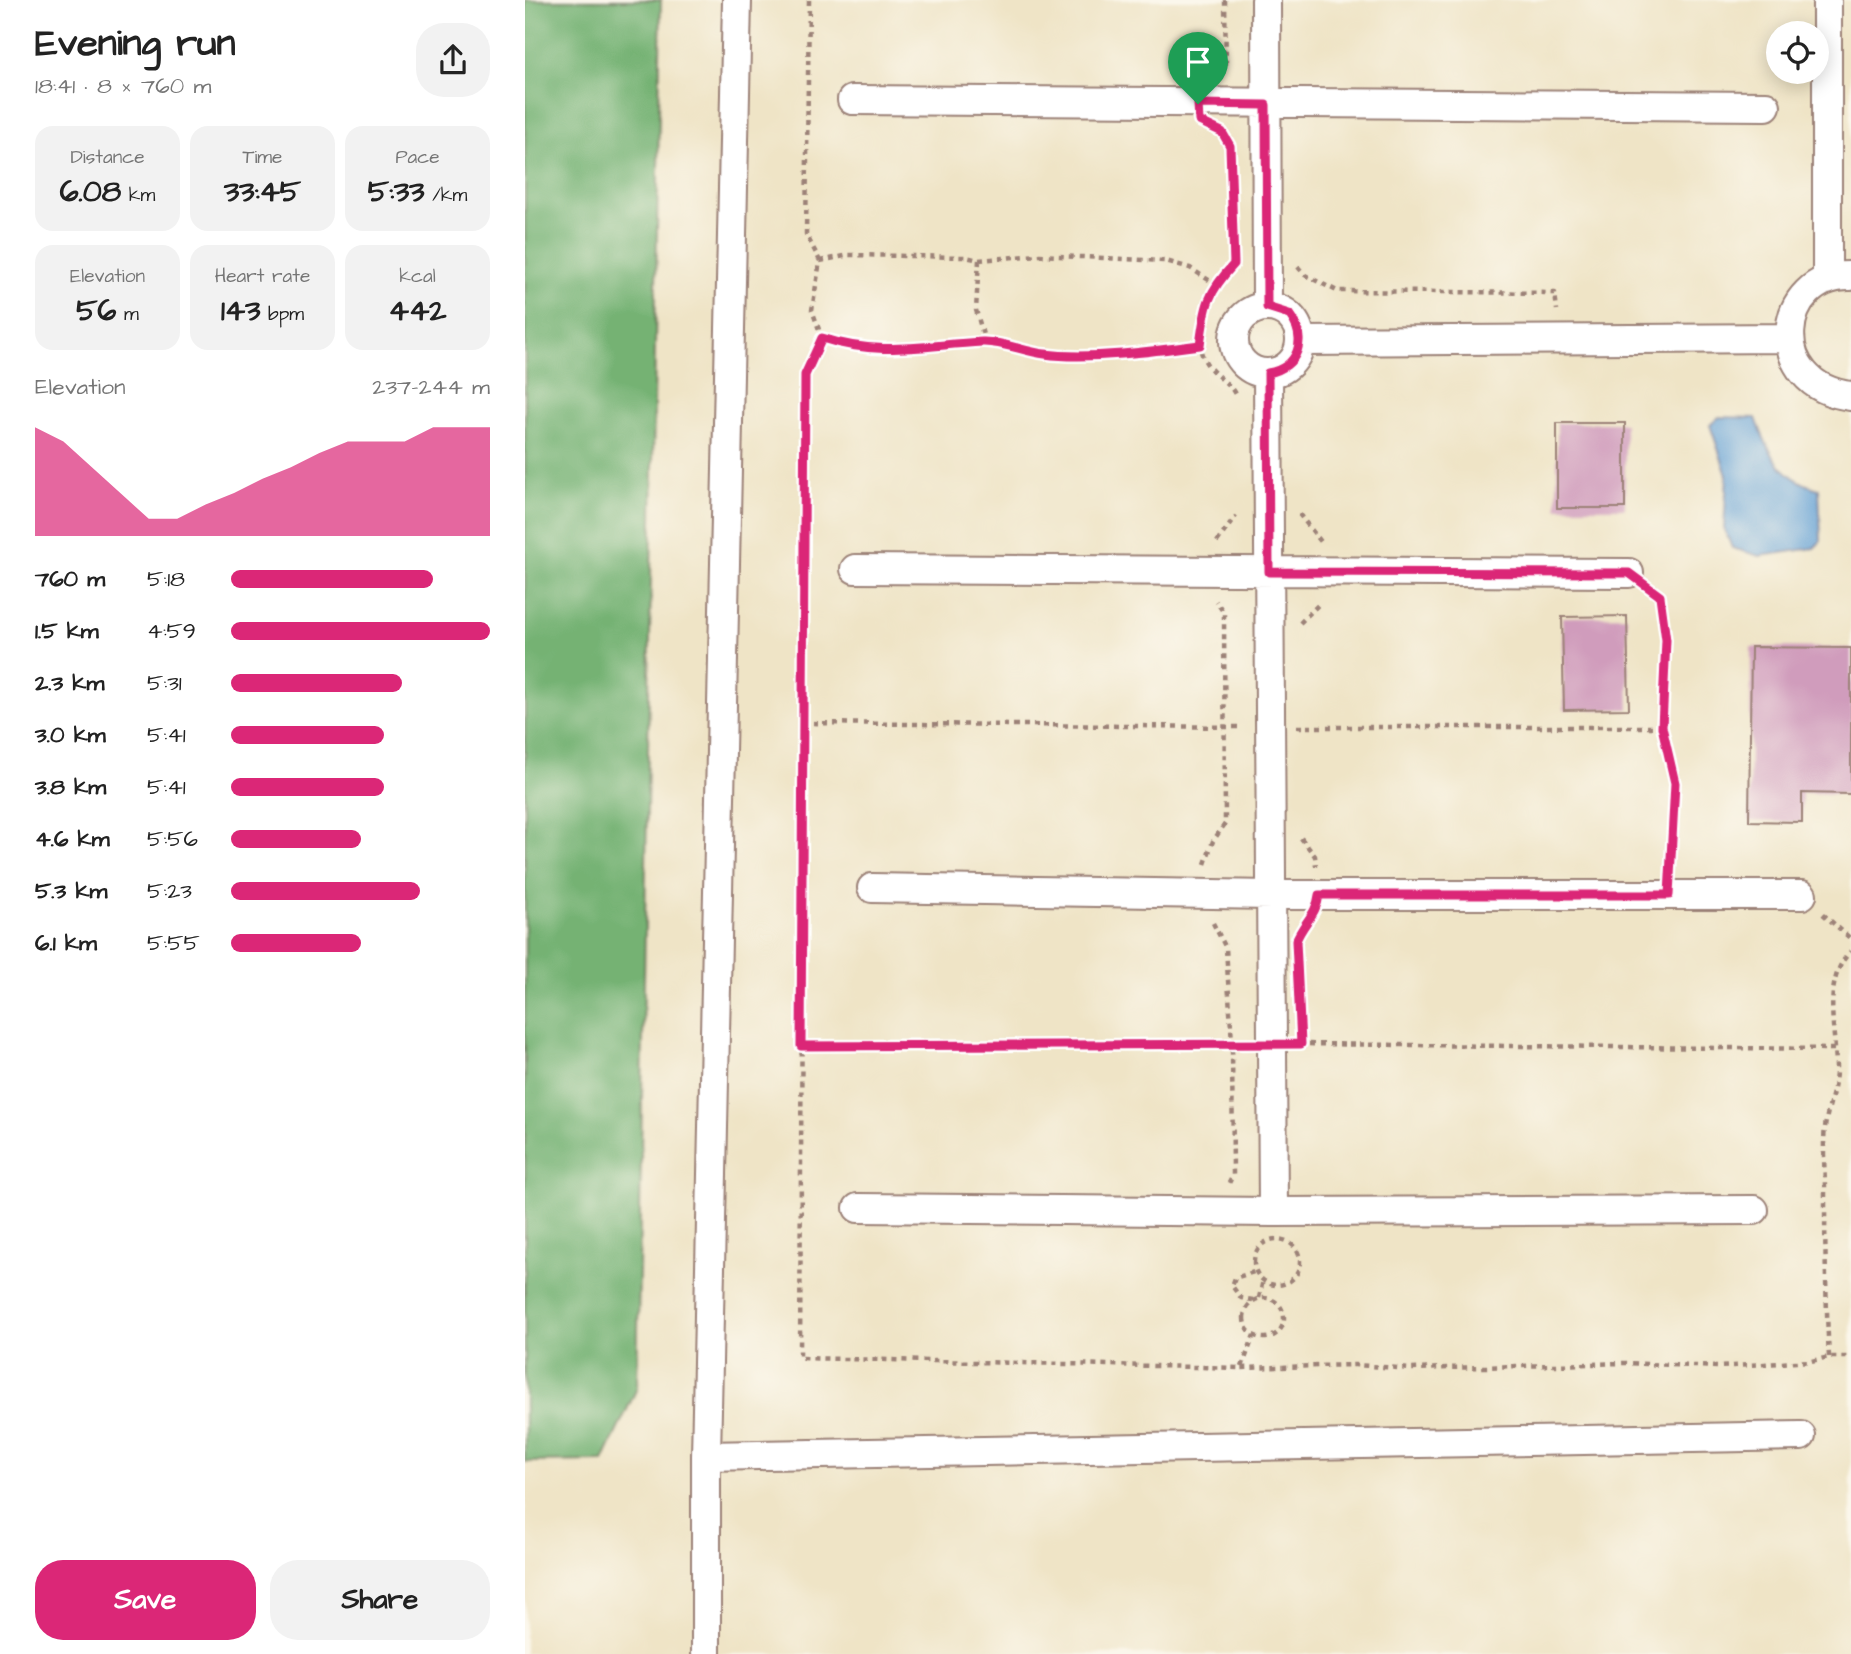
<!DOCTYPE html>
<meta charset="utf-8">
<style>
:root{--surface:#fff;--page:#f2f2f2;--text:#222;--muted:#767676;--accent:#db2777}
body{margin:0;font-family:"Architects Daughter",sans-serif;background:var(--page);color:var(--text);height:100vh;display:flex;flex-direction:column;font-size:26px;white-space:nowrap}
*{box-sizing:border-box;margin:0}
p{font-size:23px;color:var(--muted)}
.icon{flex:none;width:38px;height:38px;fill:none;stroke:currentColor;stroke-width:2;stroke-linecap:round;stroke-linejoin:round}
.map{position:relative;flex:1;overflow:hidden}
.drawer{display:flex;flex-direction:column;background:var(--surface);width:525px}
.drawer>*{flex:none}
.controls{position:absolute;left:1241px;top:21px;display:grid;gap:14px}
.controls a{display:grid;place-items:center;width:63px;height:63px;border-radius:50%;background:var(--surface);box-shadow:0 4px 18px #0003;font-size:35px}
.pin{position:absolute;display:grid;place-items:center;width:60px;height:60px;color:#fff;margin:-72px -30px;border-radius:50% 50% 50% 0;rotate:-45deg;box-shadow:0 0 7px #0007}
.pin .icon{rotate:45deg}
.round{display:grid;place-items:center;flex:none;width:74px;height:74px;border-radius:28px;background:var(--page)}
.headline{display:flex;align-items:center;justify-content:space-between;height:119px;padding:0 35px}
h1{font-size:38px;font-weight:700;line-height:52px}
.stats{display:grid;grid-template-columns:repeat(3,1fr);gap:10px;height:119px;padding:7px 35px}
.stats div{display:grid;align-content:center;border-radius:18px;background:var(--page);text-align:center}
.stats b{font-size:30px;font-weight:700}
.stats small{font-size:19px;font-weight:400}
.stats p{font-size:19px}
.chart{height:196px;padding:14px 35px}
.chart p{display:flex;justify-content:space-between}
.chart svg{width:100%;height:126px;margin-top:7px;fill:var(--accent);opacity:.7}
.cta{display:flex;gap:14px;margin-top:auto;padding:14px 35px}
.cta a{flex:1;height:80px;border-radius:28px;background:var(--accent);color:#fff;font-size:28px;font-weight:700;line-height:80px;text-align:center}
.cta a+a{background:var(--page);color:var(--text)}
ul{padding:0 35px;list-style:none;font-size:23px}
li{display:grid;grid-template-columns:112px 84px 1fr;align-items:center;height:52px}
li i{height:18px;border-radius:9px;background:var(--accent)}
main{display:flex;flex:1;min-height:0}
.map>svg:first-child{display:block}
.forest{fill:#74b273;stroke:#5f684f;stroke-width:2}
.water{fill:#63a0d4;stroke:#566080;stroke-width:2}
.building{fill:#d09cbc}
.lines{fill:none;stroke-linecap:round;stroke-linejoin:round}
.street-casing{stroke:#9c8278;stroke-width:32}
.path{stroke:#9c8278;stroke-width:4.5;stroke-dasharray:5 5;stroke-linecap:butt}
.street{stroke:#fff;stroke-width:28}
.route-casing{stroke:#fff;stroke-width:14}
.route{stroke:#db2777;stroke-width:9}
</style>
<main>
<section class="drawer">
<div class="headline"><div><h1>Evening run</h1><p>18:41 · 8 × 760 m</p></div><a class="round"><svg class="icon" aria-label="share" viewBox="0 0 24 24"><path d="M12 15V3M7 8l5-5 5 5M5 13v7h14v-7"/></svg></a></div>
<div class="stats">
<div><p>Distance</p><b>6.08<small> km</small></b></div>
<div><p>Time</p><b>33:45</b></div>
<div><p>Pace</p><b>5:33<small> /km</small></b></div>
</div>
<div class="stats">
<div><p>Elevation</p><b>56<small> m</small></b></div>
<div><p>Heart rate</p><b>143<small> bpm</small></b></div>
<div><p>kcal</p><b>442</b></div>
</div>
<div class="chart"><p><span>Elevation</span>237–244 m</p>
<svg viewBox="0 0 160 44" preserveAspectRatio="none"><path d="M0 44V6L10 11L20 20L30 29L40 38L50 38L60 33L70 29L80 24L90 20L100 15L110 11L120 11L130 11L140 6L150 6L160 6V44z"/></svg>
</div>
<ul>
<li><b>760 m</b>5:18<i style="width:78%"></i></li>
<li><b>1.5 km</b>4:59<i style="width:100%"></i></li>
<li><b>2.3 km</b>5:31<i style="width:66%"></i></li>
<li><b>3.0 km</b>5:41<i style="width:59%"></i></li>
<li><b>3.8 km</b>5:41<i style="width:59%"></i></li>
<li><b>4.6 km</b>5:56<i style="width:50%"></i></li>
<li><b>5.3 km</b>5:23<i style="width:73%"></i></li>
<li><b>6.1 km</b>5:55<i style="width:50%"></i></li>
</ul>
<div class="cta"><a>Save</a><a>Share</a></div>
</section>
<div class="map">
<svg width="1326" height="1654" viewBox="0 0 1326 1654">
<rect width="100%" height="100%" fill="#fbf7ec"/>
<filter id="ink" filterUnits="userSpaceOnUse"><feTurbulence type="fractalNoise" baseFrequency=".0143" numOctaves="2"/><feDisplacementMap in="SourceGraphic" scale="14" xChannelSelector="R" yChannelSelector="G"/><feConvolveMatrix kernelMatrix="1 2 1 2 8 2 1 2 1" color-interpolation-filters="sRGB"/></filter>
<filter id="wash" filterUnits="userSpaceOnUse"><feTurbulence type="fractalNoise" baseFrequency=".00686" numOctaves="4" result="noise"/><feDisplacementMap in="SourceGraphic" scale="28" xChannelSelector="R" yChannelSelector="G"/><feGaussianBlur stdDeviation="1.57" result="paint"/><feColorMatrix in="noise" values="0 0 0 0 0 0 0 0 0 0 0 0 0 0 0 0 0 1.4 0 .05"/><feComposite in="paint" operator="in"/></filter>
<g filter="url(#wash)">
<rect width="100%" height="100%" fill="#efe4c6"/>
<path class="forest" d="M0,0H136L112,1388L78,1461L0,1462Z"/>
<path class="water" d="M1194,417L1231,418C1243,453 1257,479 1294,489L1296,541L1289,548L1235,556L1207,548L1199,528L1202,475L1185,425Z"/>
<g id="blocks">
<path class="building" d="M1032,423H1100V508H1032Z
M1102,616L1104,709L1039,710L1037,617Z
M1226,647L1326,648V794L1277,793V822L1224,821Z"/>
</g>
</g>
<g filter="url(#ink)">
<use href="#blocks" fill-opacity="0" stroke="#9c8278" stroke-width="2"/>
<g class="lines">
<g class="street-casing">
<path id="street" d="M741,0L742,307
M1302,0V280
M327,100L1241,106
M1326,276C1251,274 1239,386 1326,396
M709 340a33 33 0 1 1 66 0a33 33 0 1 1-66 0Z
M775,341L1265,338
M743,373L748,1212
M330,569L1104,573
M347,888L746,895H1277
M333,1208L748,1212L1229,1210
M181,1456L212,0
M181,1654V1456L1276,1436"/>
</g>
<path class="path" d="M284,0L281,234L295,261L287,310L297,338L280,375L275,1358L717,1368L830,1365L887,1369L1100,1363L1193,1367L1286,1361L1304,1357H1326
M695,71L701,68L700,0
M698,133L705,146L709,264C686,289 658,336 685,368C694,379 705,383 711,396
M454,260L451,310L460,342
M295,261L324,255L441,257L454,260L514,255L641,261L665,268L690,284
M773,267L780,275L812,291L1030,293L1032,310
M297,338C357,357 397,345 457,342C477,341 500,352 520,354C563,360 632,351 675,345
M774,514L797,543
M692,542L711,516
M1127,590L1135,596L1141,640L1137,727L1150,783L1145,866
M775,623L796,602
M278,723L715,727
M772,727H1137
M776,838L790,856L791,866
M680,864L688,841L700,824L699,613L691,601
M1298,914L1326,939
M688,923L701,948L707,1043L708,1175L704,1183
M774,1044L1309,1049
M277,1046L717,1043
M729 1262a23 23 0 1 1 46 0a23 23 0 1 1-46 0Z
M734,1298L738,1280
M719 1318a20 20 0 1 1 40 0a20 20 0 1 1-40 0Z
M728,1300L716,1298L707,1286L710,1278L732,1271
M1304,1357C1301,1301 1300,1246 1300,1190C1300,1168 1297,1143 1301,1121C1304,1103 1311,1088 1311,1069C1311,1030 1296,981 1326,951
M717,1367L729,1335"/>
<use href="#street" class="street"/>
</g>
</g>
<g class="lines" filter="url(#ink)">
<g class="route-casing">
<path id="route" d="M673,104L741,105L742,307L764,314C783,339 774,367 743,373L744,572L1104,573L1135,596L1141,640L1137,727L1150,783L1144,895H794C792,914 778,923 771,941L776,1044L276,1046L280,375L297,338C355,357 399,345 457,342C477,341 500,352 520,354C563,360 631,351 675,345C680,306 682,293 709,264L705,146L697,132L674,121Z"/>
</g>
<use href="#route" class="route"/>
</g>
</svg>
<div class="controls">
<a><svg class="icon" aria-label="locate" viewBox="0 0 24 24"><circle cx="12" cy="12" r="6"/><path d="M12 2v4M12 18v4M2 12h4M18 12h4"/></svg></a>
</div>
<div class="pin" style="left:673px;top:104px;background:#1e9e55"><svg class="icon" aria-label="arrive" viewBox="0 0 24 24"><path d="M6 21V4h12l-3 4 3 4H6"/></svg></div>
</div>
</main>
